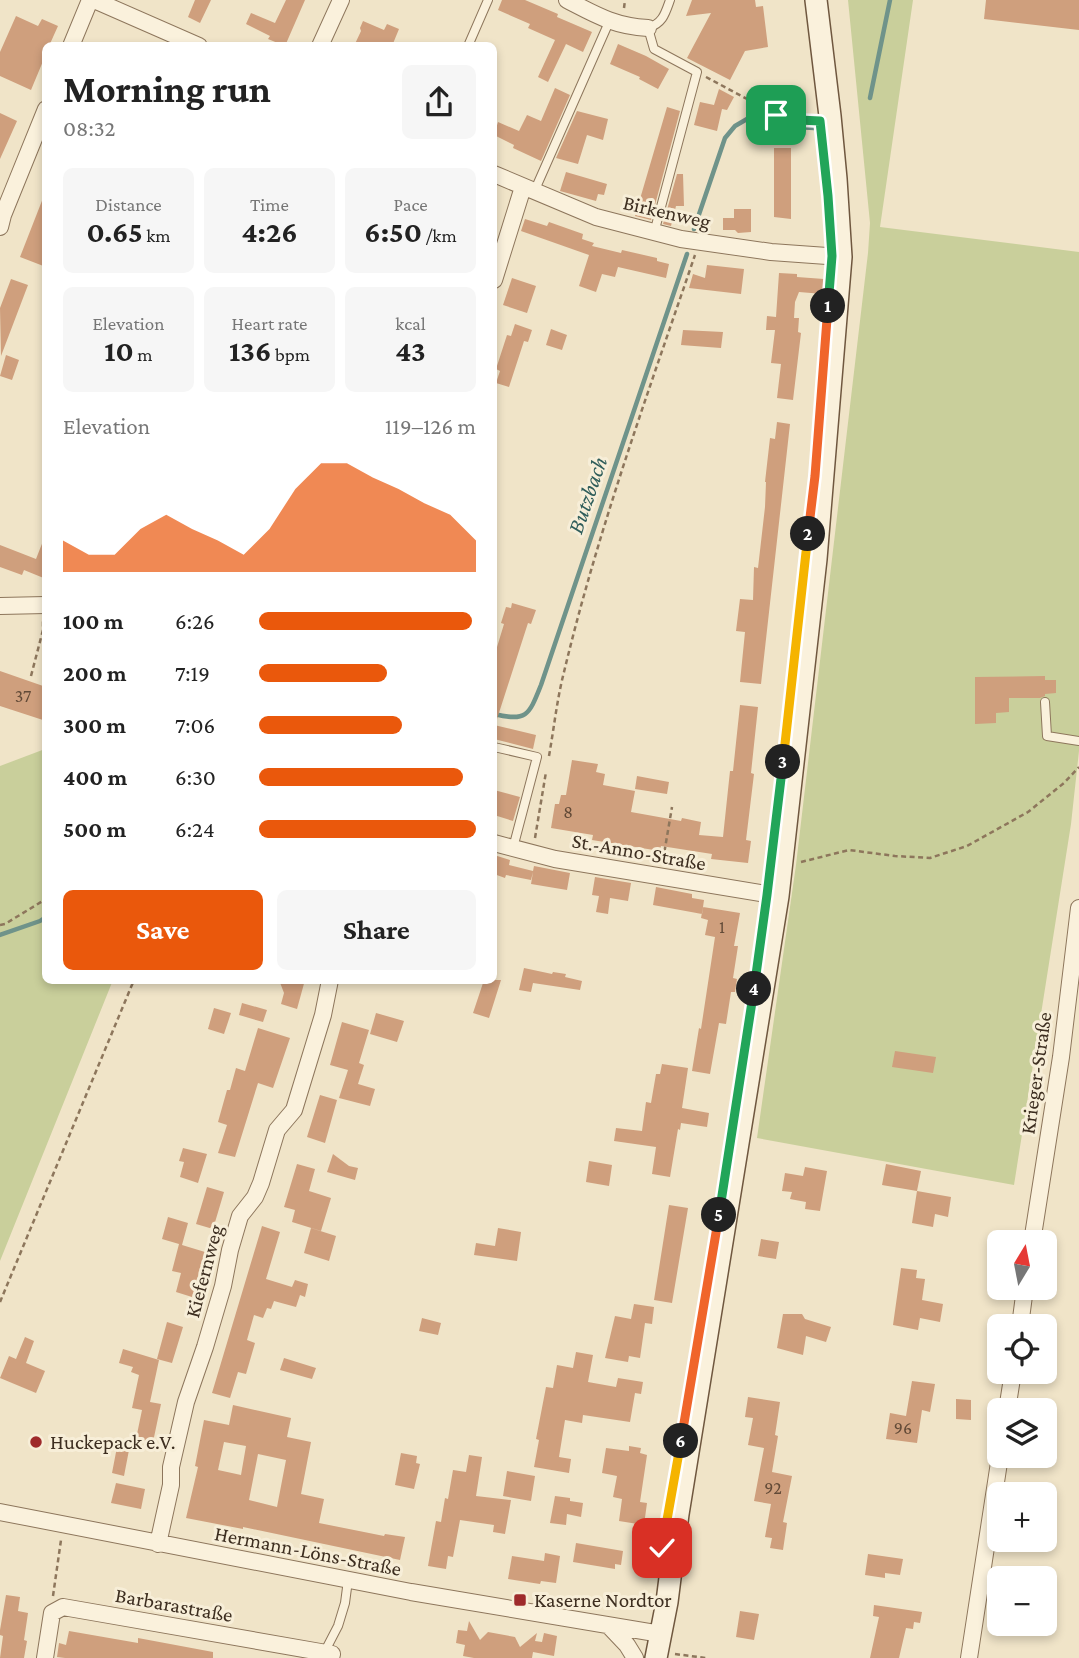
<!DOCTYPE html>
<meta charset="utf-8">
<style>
:root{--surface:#fff;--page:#f6f6f6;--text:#222;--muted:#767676;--accent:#ea580c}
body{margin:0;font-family:"Crimson Pro",serif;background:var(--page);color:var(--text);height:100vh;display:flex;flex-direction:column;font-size:26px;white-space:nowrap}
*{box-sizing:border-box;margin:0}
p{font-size:23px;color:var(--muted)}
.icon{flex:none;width:38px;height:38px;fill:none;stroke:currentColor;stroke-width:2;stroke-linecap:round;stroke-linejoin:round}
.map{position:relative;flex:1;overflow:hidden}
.sheet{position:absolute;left:42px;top:42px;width:455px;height:942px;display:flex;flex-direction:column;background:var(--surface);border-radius:10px;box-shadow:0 4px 10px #0003}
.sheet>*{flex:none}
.needle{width:46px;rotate:10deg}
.controls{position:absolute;left:987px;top:1230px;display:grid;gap:14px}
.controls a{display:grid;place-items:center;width:70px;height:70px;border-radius:10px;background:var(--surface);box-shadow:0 4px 10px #0003;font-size:35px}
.pin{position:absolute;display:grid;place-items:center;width:60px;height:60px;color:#fff;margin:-30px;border-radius:14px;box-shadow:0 4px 10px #0006}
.km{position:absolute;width:35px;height:35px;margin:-18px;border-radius:50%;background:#222;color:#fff;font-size:19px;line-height:35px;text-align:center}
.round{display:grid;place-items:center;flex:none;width:74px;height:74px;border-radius:10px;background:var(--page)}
.head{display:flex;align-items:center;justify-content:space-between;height:119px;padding:0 21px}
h1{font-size:38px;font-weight:700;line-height:52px}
.metrics{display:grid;grid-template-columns:repeat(3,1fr);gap:10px;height:119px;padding:7px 21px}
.metrics div{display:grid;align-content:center;border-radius:10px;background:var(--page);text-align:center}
.metrics b{font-size:30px;font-weight:700}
.metrics small{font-size:19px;font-weight:400}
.metrics p{font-size:19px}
.chart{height:196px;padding:14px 21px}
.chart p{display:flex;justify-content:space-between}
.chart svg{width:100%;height:126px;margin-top:7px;fill:var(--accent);opacity:.7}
.primary-button{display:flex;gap:14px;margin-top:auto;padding:14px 21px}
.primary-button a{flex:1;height:80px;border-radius:10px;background:var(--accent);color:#fff;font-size:28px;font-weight:700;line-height:80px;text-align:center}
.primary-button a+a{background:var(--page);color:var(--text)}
ul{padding:0 21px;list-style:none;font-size:23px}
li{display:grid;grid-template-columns:112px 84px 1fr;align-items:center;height:52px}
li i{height:18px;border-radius:9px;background:var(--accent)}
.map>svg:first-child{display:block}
.green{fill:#c9cf9b}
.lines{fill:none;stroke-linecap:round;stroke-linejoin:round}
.stream{stroke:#6f938a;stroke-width:4.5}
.building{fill:#cf9f7d;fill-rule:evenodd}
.lane-casing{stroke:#8d765c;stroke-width:10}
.street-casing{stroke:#8d765c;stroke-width:18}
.secondary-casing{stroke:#6f573f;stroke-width:24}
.path{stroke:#8d765c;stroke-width:2.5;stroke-dasharray:5 3.5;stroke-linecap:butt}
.lane{stroke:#faf1dc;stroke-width:8}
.street{stroke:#faf1dc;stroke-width:16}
.secondary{stroke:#faf1dc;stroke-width:21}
.split-1-casing{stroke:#fff;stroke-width:14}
.split-2-casing{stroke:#fff;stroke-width:14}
.split-3-casing{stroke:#fff;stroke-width:14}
.split-4-casing{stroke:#fff;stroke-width:14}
.split-5-casing{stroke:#fff;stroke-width:14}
.split-6-casing{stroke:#fff;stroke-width:14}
.split-7-casing{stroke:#fff;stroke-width:14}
.split-1{stroke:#22a559;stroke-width:9}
.split-2{stroke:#f0652b;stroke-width:9}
.split-3{stroke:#f5b400;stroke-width:9}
.split-4{stroke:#22a559;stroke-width:9}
.split-5{stroke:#22a559;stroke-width:9}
.split-6{stroke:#f0652b;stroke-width:9}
.split-7{stroke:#f5b400;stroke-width:9}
.poi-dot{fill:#9e2a2b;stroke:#f7eed8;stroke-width:2.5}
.labels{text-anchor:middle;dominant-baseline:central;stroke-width:6;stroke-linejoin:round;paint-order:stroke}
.number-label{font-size:18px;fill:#624a37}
.street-label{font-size:21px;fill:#3d2e20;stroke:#f7eed8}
.poi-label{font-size:21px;fill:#3d2e20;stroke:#f7eed8;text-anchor:start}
.water-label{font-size:23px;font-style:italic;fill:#2f5d5a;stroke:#f7eed8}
</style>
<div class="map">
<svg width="1079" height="1658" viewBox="0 0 1079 1658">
<rect width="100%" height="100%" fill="#f0e4c8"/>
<path class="green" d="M848,0H913L880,227L1079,252V751L1071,824L1014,1185L757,1138L796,865L868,253L870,223Z
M45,749L46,980H113L0,1261V766Z"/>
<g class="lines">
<path class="stream" d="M870,98L890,0
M694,229L725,138L735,126L747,119L764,118L778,126L814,128
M494,714C527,722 529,715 541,685L687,254
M0,935L40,921L46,917"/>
</g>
<path class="building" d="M195,0H211L200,23L188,17Z
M286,0H305L285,46L268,39L270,36L246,24L251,13L275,23Z
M502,0H525L558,14L557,17L592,32L583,52L566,44L548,82L538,77L555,40L528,28L530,24L498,10Z
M692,0H755L756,7L763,6L768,47L745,51L730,80L687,58L711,13L686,16Z
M986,0H1079V30L984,19Z
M16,16L38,26L42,19L58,26L49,46H46V54L31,90L0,76V52Z
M363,21L384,30L387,24L399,29L392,46H354L361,31L360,28Z
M618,44L646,56L669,69L658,89L639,79L640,77L610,64Z
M555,88L570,95L541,161L513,148L514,145L494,135L498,122L519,131L527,115L541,121Z
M719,89L734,97L727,110L722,109L717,131L694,125L700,102L714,105Z
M667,107L680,111L651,220L635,216Z
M577,111L608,119L603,140L587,135L578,164L556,158Z
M0,113L17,121L0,159Z
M774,148H791V219L774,217Z
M566,172L607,184L604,195L598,194L596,201L560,191Z
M677,174H683L684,206H676L671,226L663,224Z
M45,193L46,194V267L20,257Z
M734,209H751V232L738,233L735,230H723V218H734Z
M525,219L547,226L549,222L583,234L582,239L594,243L592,246L621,253L622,250L657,258V261L669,264L666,278L618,267L615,277L602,274L596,292L579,286L589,255L521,231Z
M707,265L744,269L741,294L689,288L693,274L705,278Z
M779,273L797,274V277L824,279L823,294L799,292L795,302L794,318H799L798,332L801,333L793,400L777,398L781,364L771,363L775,330H766L767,316L776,317Z
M512,278L536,286L527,313L503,305Z
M11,279L28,285L1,356L0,308Z
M515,324L532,330L528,342L524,341L509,387L496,383L500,371L496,369L507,335L511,336Z
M551,329L567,335L562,350L546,345Z
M683,330L723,332L721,348L681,345Z
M6,355L19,360L12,380L0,376Z
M777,422L790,424L761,684L740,682L745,632L736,631L740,599L753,600L754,567L758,568L765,507L766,482H765L770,438L775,439Z
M45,536L46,579L24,570L22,575L0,567V545L36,559Z
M512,603L536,610L531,624L528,623L496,722L494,721V657L504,624L501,623L506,607L511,608Z
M0,671L46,687V721L0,706Z
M1045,676V680H1056V693L1045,694V696L1040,698H1009V712L996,713V723L975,724V677Z
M740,705L758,707L751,773L754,774L746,840L751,841L748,863L711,859L712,854L661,846L660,851L592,840L593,835L551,828L555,804H559L561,795H566L572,760L598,764L596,772L605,774L603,785L635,791L631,812L681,821L682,818L701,822L699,835L723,837L730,771H733Z
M494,725L536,735L533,749L494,739Z
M637,776L669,782L667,794L635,789Z
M494,790L520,797L513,821L494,815Z
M494,855L510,860L509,865L533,871L534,866L570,873L567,890L531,884L533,872L531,880L506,875L505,878L494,874Z
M595,877L631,883L628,901L610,898L608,914L596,912L599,896L592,895Z
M656,887L692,894V898L704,900L702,914L653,905Z
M703,907L740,913L734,946H738L733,978L737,979L735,992H731L726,1024L719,1023L710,1074L692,1071L699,1028L701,1029L715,937L705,935L708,920L701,918Z
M524,968L552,974L553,972L566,974L565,977L582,981L580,990L533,983L531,992L519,990Z
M279,980H305L297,1009L281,1004L284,993Z
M484,980H501L489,1018L473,1013Z
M242,1003L267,1010L263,1022L239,1015Z
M214,1008L231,1013L224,1034L208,1029Z
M376,1013L404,1021L397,1042L370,1034Z
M342,1022L369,1030L359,1063L364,1065L358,1084L375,1089L370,1106L339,1098L348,1070L330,1065Z
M258,1028L290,1038L273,1088L258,1083L235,1157L218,1153L227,1125L218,1122L227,1090H230L236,1068L245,1071Z
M895,1051L936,1057L933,1073L892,1067Z
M662,1064L688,1068L682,1108L709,1113L707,1127L681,1123L680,1130L678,1129L670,1177L652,1174L656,1147L614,1141L616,1128L642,1131L646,1102L651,1103L656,1074H660Z
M320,1095L337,1100L325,1143L307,1137Z
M183,1148L207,1154L198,1183L180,1177L184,1162L179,1161Z
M333,1154L349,1166L358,1168L355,1180L327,1172Z
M589,1161L612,1165L609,1186L586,1182Z
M297,1164L315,1169L309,1191L331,1198L321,1231L292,1222L295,1210L284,1207Z
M886,1164L921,1171L917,1191L951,1197L948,1217L935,1214L933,1227L912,1223L917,1191L882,1185Z
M805,1167L827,1171L820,1211L805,1209L806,1202L790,1199L792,1192L782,1191L785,1173L803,1176Z
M207,1187L224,1192L213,1229L196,1224Z
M669,1205L688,1208L672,1303L654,1300Z
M168,1217L188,1223L182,1245L205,1252L192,1297L176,1292L181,1273L172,1271L179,1244L162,1239Z
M262,1226L280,1232L266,1279L292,1287L295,1280L308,1284L305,1297L300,1295L296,1307L274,1301L271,1309L267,1308L263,1318L254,1315L247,1340L255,1343L246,1374L238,1372L230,1398L212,1393Z
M311,1228L336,1236L329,1261L304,1253Z
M498,1228L521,1232L517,1261L474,1255L476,1243L495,1246Z
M761,1239L779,1242L776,1259L758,1256Z
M901,1268L917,1270L916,1278L925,1279L922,1300L943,1304L940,1322L920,1318L918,1330L893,1325Z
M634,1304L654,1307L652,1324L645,1323L640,1358L629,1356L628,1362L605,1358L615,1316L631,1319Z
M783,1314H802L805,1319L831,1327L826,1342L806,1336L803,1355L777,1348Z
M422,1318L441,1323L438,1335L419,1331Z
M167,1322L183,1327L172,1363L157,1359Z
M25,1337L34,1341L26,1363L45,1371L36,1393L0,1378L9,1356L16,1359Z
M123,1349L159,1360L150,1402L161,1404L153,1442L136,1439L142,1410L132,1408L139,1375L131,1372L133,1367L119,1363Z
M576,1352L593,1355L588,1382L616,1387L618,1378L643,1382L641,1394L635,1393L630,1422L583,1415L582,1423L565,1420L559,1457L571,1459L569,1473L534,1467L539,1440L536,1439L546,1387L553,1388L557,1365L573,1368Z
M284,1358L316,1368L312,1379L280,1370Z
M912,1381L935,1384L930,1412L922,1410L917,1443L886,1439L890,1413L906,1416Z
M748,1397L780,1402L775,1435L778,1436L772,1472L792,1476L783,1522L787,1523L783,1550L770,1548L772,1538L765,1537L771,1504L754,1501L764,1448L748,1445L753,1418L745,1417Z
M956,1399L971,1400V1420L956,1419Z
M233,1405L291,1418L287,1437L311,1442L301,1494L324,1499L319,1523L384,1536L385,1534L405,1537L400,1560L243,1527V1529L186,1518L198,1467L195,1466L204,1420L229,1425ZM224,1442L246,1446L241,1475L218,1470ZM258,1454L286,1460L277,1507L249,1500Z
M629,1446L641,1448L640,1453L647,1455L640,1502L647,1503L644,1525L619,1521L622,1499L613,1497L617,1476L602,1473L606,1448L629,1451Z
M117,1447L129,1450L124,1476L112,1473Z
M401,1453L417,1456L416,1463L420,1464L414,1489L395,1485Z
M469,1455L482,1457L476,1496L511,1500L505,1534L493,1532L494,1525L460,1520L453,1557L448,1556L446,1569L428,1566L436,1521L441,1522L445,1498L448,1499L453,1470L466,1472Z
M507,1471L535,1476L531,1501L503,1496Z
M116,1483L145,1489L141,1509L111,1503Z
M555,1496L570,1498V1501L583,1503L581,1517L567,1514L566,1525L550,1523Z
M576,1543L623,1551L621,1565L615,1564V1569L573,1562Z
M545,1553L560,1556L556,1583L541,1581L540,1584L508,1579L512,1556L544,1561Z
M868,1554L903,1559L900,1575L885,1573V1578L865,1575Z
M6,1595L20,1597L18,1611L28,1613L24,1640L27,1641L24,1658H0L3,1636L0,1635V1630Z
M874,1605L922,1612L920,1623L914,1622L913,1629L906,1628L899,1658H870L879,1617L873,1616Z
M740,1611L759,1614L754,1640L736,1637Z
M469,1621L480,1640L488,1632L515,1637L520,1647L537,1633L535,1641L542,1642L544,1633L557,1636L554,1656L533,1652L532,1658H474L463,1656L465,1645L456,1643L458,1630L467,1631Z
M69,1631L138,1643V1638L213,1652V1658H65L57,1657L59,1643L66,1645Z"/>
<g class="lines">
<g class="lane-casing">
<path id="lane" d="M468,46L488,0
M534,192L609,22
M654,233L697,72L654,49L648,28C663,23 665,14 670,0
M1045,702L1047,736L1079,741
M494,747L537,757L513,848
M324,1653L338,1626L345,1603L348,1580"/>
</g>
<g class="street-casing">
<path id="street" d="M94,0L199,46
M567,0C596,15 614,26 648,28
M71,46L90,0
M320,46L341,0
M494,174L596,217L681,239L771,252L841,257
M0,227L3,215L46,109
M494,280L523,187
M0,606L46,605
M494,843L555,859L778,896
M1032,1242L1061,1057L1079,908
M1020,1326L1025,1288
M1007,1410L1013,1372
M0,1512L411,1592L661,1634
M158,1544L171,1485V1467L186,1402L205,1347L223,1286L230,1250L240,1216L255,1197L261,1183L277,1130L294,1110L323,1015L330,980
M609,1626L627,1645L635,1658
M45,1658L52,1613L63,1607L332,1654L331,1658
M969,1658L1000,1456"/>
</g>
<g class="secondary-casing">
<path id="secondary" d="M656,1658L667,1602L678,1514L778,896L816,559L841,257L836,179L830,116L816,0"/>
</g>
<path class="path" d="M624,8L625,0
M706,77L777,115L812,121
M31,676L43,630V621
M549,756C554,728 557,699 564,672C598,530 648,393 695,255
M535,838L546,772
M663,860L672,807
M801,862L849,850L895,856L930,858L967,846L1028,812L1064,783L1079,767
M0,925L5,924L46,899
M0,1302L134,980
M53,1596L61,1540
M675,1654L706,1658"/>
<use href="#lane" class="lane"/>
<use href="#street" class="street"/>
<use href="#secondary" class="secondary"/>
</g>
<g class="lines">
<g class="split-1-casing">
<path id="split-1" d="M776,115L799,120L820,121L828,196L832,256L828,306"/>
</g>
<g class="split-2-casing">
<path id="split-2" d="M808,534L815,476L828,306"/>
</g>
<g class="split-3-casing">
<path id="split-3" d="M783,762L808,534"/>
</g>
<g class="split-4-casing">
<path id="split-4" d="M754,989L767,895L783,762"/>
</g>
<g class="split-5-casing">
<path id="split-5" d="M719,1215L754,989"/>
</g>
<g class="split-6-casing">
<path id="split-6" d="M681,1441L719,1215"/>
</g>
<g class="split-7-casing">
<path id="split-7" d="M662,1548L681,1441"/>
</g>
<use href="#split-1" class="split-1"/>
<use href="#split-2" class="split-2"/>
<use href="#split-3" class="split-3"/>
<use href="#split-4" class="split-4"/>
<use href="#split-5" class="split-5"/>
<use href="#split-6" class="split-6"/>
<use href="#split-7" class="split-7"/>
</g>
<g class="poi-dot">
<circle cx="36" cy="1442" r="7"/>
<rect x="513" y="1593" width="14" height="14" rx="3.5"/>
</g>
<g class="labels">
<g class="number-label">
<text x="23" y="696">37</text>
<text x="568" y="812">8</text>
<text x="722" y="927">1</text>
<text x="903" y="1428">96</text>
<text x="773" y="1488">92</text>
</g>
<g class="street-label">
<text transform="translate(667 212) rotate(13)">Birkenweg</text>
<text transform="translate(639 852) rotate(10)">St.-Anno-Straße</text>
<text transform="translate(1036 1073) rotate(-82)">Krieger-Straße</text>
<text transform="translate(204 1271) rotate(-75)">Kiefernweg</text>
<text transform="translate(308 1551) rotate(11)">Hermann-Löns-Straße</text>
<text transform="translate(174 1605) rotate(10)">Barbarastraße</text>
</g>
<g class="poi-label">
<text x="50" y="1442">Huckepack e.V.</text>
<text x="534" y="1600">Kaserne Nordtor</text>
</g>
<g class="water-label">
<text transform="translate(587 495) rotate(-71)">Butzbach</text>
</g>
</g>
</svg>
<div class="controls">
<a><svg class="needle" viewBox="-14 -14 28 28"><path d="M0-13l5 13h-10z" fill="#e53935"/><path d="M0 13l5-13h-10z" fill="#767676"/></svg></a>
<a><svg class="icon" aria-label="locate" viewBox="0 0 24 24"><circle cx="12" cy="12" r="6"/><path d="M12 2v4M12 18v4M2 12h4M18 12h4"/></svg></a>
<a><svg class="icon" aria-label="layers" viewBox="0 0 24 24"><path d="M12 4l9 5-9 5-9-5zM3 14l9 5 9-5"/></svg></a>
<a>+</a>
<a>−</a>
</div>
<div class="pin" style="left:776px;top:115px;background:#1e9e55"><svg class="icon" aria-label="arrive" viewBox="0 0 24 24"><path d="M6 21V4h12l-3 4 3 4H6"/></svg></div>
<div class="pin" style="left:662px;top:1548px;background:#d93025"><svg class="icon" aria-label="check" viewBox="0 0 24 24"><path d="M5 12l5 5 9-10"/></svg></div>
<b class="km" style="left:828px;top:306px">1</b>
<b class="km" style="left:808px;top:534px">2</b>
<b class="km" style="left:783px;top:762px">3</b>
<b class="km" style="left:754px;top:989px">4</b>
<b class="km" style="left:719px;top:1215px">5</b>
<b class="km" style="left:681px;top:1441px">6</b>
<section class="sheet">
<div class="head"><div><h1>Morning run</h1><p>08:32</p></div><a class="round"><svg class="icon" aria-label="share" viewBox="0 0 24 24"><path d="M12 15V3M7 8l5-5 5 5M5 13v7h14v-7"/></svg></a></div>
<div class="metrics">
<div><p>Distance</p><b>0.65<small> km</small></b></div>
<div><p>Time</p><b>4:26</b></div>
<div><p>Pace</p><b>6:50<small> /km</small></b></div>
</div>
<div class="metrics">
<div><p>Elevation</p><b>10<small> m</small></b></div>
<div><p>Heart rate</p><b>136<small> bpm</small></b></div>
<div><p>kcal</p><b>43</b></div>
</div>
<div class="chart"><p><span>Elevation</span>119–126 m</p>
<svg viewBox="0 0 160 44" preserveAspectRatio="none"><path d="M0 44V33L10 38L20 38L30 29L40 24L50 29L60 33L70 38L80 29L90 15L100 6L110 6L120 11L130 15L140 20L150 24L160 33V44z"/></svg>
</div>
<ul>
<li><b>100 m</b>6:26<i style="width:98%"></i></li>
<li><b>200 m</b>7:19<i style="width:59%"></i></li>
<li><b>300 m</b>7:06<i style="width:66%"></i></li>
<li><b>400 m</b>6:30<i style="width:94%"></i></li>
<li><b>500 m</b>6:24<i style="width:100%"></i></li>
</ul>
<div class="primary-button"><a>Save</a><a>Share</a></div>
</section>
</div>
